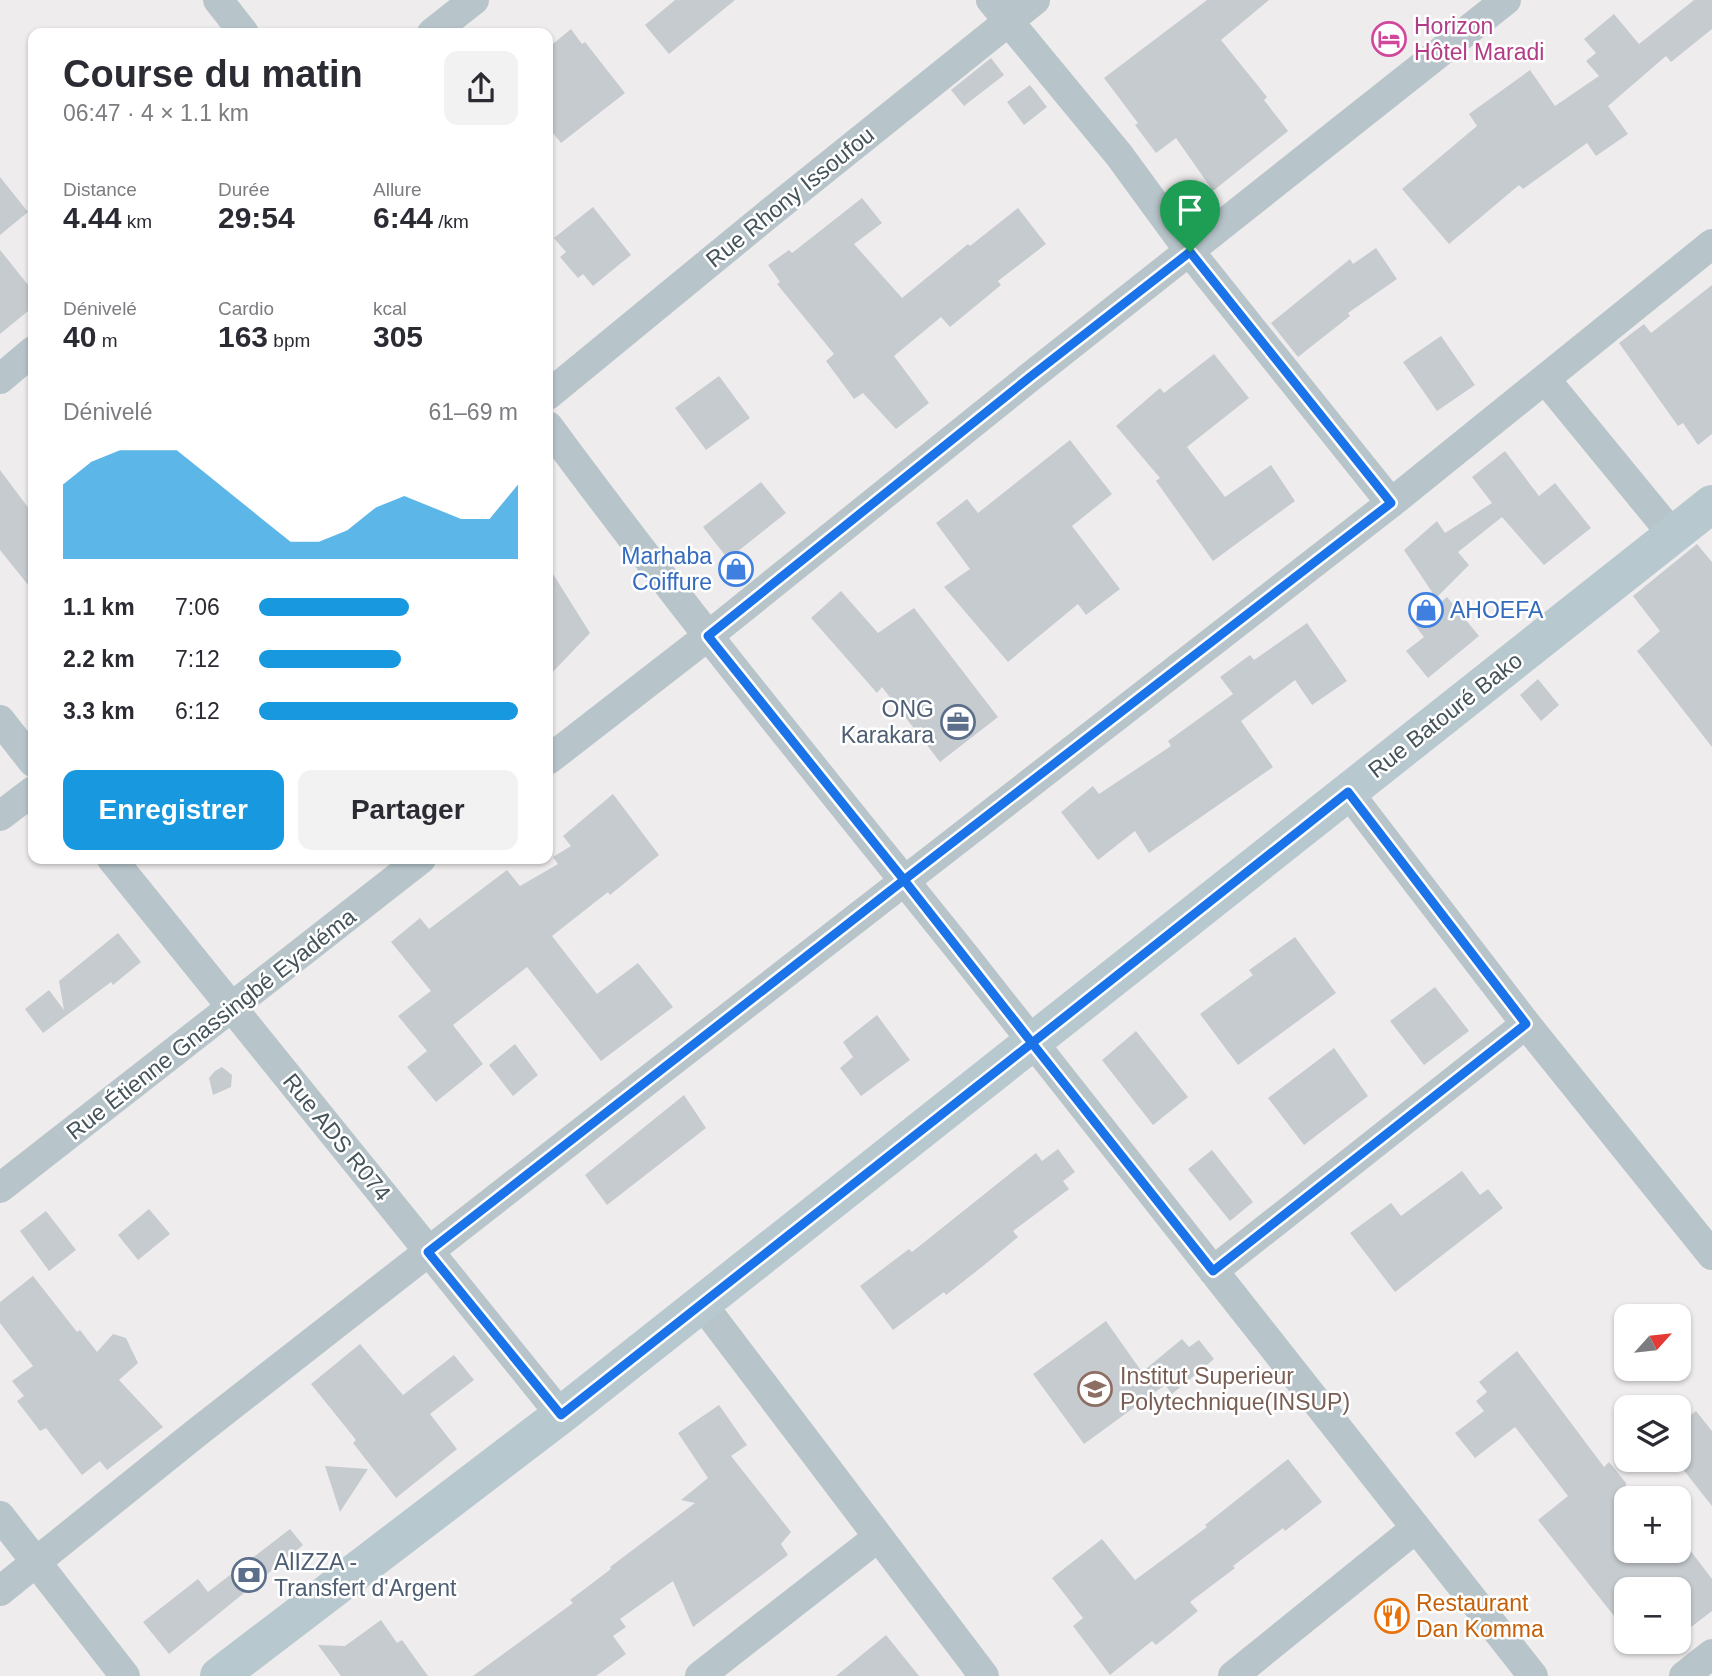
<!DOCTYPE html>
<html lang="fr">
<meta charset="utf-8">
<style>
:root{--surface:#fff;--page:#f2f2f3;--text:#2b2b33;--muted:#7c7c81;--accent:#1898de}
body{margin:0;font-family:Arial,sans-serif;background:var(--page);color:var(--text);height:100vh;display:flex;flex-direction:column;font-size:26px;white-space:nowrap}
*{box-sizing:border-box;margin:0}
p{font-size:23px;color:var(--muted)}
.icon{flex:none;width:38px;height:38px;fill:none;stroke:currentColor;stroke-width:2;stroke-linecap:round;stroke-linejoin:round}
.map{position:relative;flex:1;overflow:hidden}
.panel{position:absolute;left:28px;top:28px;width:525px;height:836px;display:flex;flex-direction:column;background:var(--surface);border-radius:14px;box-shadow:0 2px 5px #0004}
.panel>*{flex:none}
.needle{width:46px;rotate:63deg}
.buttons{position:absolute;left:1614px;top:1304px;display:grid;gap:14px}
.buttons a{display:grid;place-items:center;width:77px;height:77px;border-radius:14px;background:var(--surface);box-shadow:0 2px 5px #0004;font-size:35px}
.pin{position:absolute;display:grid;place-items:center;width:60px;height:60px;color:#fff;margin:-72px -30px;border-radius:50% 50% 50% 0;rotate:-45deg;box-shadow:0 0 7px #0007}
.pin .icon{rotate:45deg}
.round{display:grid;place-items:center;flex:none;width:74px;height:74px;border-radius:14px;background:var(--page)}
.summary{display:flex;align-items:center;justify-content:space-between;height:119px;padding:0 35px}
h1{font-size:38px;font-weight:800;line-height:52px}
.stats{display:grid;grid-template-columns:repeat(3,1fr);gap:10px;height:119px;padding:7px 35px}
.stats div{display:grid;align-content:center}
.stats b{font-size:30px;font-weight:800}
.stats small{font-size:19px;font-weight:400}
.stats p{font-size:19px}
.chart{height:196px;padding:14px 35px}
.chart p{display:flex;justify-content:space-between}
.chart svg{width:100%;height:126px;margin-top:7px;fill:var(--accent);opacity:.7}
.cta{display:flex;gap:14px;margin-top:auto;padding:14px 35px}
.cta a{flex:1;height:80px;border-radius:14px;background:var(--accent);color:#fff;font-size:28px;font-weight:800;line-height:80px;text-align:center}
.cta a+a{background:var(--page);color:var(--text)}
ul{padding:0 35px;list-style:none;font-size:23px}
li{display:grid;grid-template-columns:112px 84px 1fr;align-items:center;height:52px}
li i{height:18px;border-radius:9px;background:var(--accent)}
.map>svg:first-child{display:block}
.building{fill:#c6cbcf}
.lines{fill:none;stroke-linecap:round;stroke-linejoin:round}
.minor{stroke:#b7c5ca;stroke-width:30}
.secondary{stroke:#b7c8cf;stroke-width:38}
.route-casing{stroke:#fff;stroke-width:14}
.route{stroke:#1a73e8;stroke-width:9}
.labels{text-anchor:middle;dominant-baseline:central;stroke-width:5;stroke-linejoin:round;paint-order:stroke}
.hotel-label{font-size:23px;fill:#b23c85;stroke:#fff;text-anchor:start}
.street-label{font-size:23px;fill:#45545a;stroke:#fff}
.shop-label{font-size:23px;fill:#366cbe;stroke:#fff;text-anchor:end}
.service-label{font-size:23px;fill:#4e5e75;stroke:#fff;text-anchor:end}
.education-label{font-size:23px;fill:#785e54;stroke:#fff;text-anchor:start}
.food-label{font-size:23px;fill:#c56008;stroke:#fff;text-anchor:start}
</style>
<div class="map">
<svg width="1712" height="1676" viewBox="0 0 1712 1676">
<rect width="100%" height="100%" fill="#efeced"/>
<path class="building" d="M675,0H735L669,54L645,25Z
M1207,0H1269L1221,40L1267,97L1264,100L1288,131L1213,191L1176,138L1156,153L1135,125L1138,123L1104,78Z
M1694,0H1712V29L1671,62L1666,56L1608,106L1628,134L1596,156L1587,143L1523,189L1519,185L1449,244L1402,189L1477,126L1469,114L1530,70L1555,106L1599,76L1586,61L1596,53L1584,39L1614,14L1639,44Z
M571,29L582,44L585,42L625,93L561,143L548,127V48Z
M991,58L1004,75L964,106L951,90Z
M1030,85L1047,107L1024,125L1007,102Z
M0,177L28,212L0,235Z
M862,198L882,223L854,244L902,298L968,244L970,246L1018,208L1046,244L998,281L1001,285L950,327L941,317L894,356L929,403L896,429L863,393L854,399L826,361L834,354L777,284L780,282L768,265L789,250L792,253Z
M593,207L631,255L593,286L583,274L578,278L560,257L566,252L554,238Z
M1376,248L1397,279L1348,313L1350,316L1298,357L1271,323L1350,259L1353,264Z
M0,250L33,291V307L0,334Z
M1712,285V434L1698,445L1683,423L1678,426L1619,343L1644,324L1651,333Z
M1441,336L1475,385L1437,411L1403,362Z
M1214,354L1249,398L1187,447L1225,497L1271,465L1295,501L1213,561L1156,481L1160,478L1116,426L1160,388L1164,393Z
M719,376L750,418L706,450L675,408Z
M1070,440L1112,494L1072,526L1120,589L1086,615L1078,604L1008,662L944,587L970,569L936,523L967,499L978,513Z
M1505,451L1539,496L1555,483L1591,528L1544,565L1502,517L1458,552L1469,565L1436,598L1404,550L1437,521L1445,533L1492,503L1472,477Z
M0,470L33,514V591L0,550Z
M761,482L786,513L728,559L703,527Z
M1697,544L1712,562V747L1637,651L1660,631L1633,596Z
M548,566L590,633L548,677Z
M841,591L878,633L914,608L998,717L940,762L882,687L877,693L811,618Z
M1447,597L1479,636L1428,678L1406,651L1424,637L1414,624Z
M1307,623L1347,681L1312,705L1295,680L1241,721L1273,767L1149,853L1135,831L1098,860L1061,812L1093,786L1099,794L1171,746L1168,741L1233,694L1220,677L1250,655L1254,660Z
M1538,679L1559,705L1541,721L1520,695Z
M613,794L659,855L610,895L608,892L552,936L597,994L638,963L673,1007L601,1061L527,967L453,1025L483,1064L436,1102L407,1067L427,1051L398,1016L431,991L391,942L420,918L429,929L507,870L520,886L558,864L553,857L571,846L563,836Z
M118,933L141,962L113,985L111,982L43,1033L25,1009L49,990L64,1010L59,981Z
M1295,937L1336,993L1238,1065L1200,1014L1253,975L1249,970Z
M1435,987L1469,1031L1424,1065L1390,1021Z
M877,1015L910,1060L861,1096L840,1068L853,1057L843,1042Z
M1136,1031L1188,1097L1153,1125L1102,1060Z
M515,1044L538,1075L513,1096L489,1065Z
M1334,1048L1368,1096L1304,1145L1268,1098Z
M222,1067L232,1075L231,1087L213,1095L209,1078L215,1071Z
M684,1095L706,1128L607,1205L585,1175Z
M1058,1149L1075,1172L1063,1181L1069,1189L1013,1231L1018,1237L983,1266L946,1295L944,1292L893,1330L860,1286L909,1249L912,1252L1036,1153L1042,1161Z
M1212,1150L1253,1202L1230,1221L1188,1169Z
M1462,1171L1480,1195L1488,1189L1503,1208L1395,1292L1350,1233L1391,1203L1401,1216Z
M149,1209L170,1234L138,1260L118,1235Z
M46,1211L76,1250L49,1271L20,1231Z
M33,1276L77,1332L80,1330L97,1352L113,1334L126,1338L138,1363L119,1380L163,1427L107,1470L100,1461L82,1475L46,1428L40,1431L17,1401L24,1396L12,1381L33,1366L0,1323V1302Z
M1106,1321L1142,1372L1182,1339L1189,1347L1199,1340L1214,1359L1172,1394L1165,1385L1084,1444L1033,1374Z
M360,1344L403,1395L454,1355L474,1380L430,1414L457,1449L396,1498L353,1443L356,1440L311,1384Z
M1517,1351L1604,1467L1609,1462L1626,1483V1550H1690L1712,1579V1611L1678,1637V1589H1626V1631L1538,1520L1568,1496L1515,1427L1475,1458L1455,1433L1484,1411L1476,1401L1487,1392L1479,1382Z
M719,1405L747,1445L731,1456L791,1532L781,1544L788,1555L693,1627L673,1581L620,1619L626,1627L613,1636L626,1654L596,1676H473L573,1603L570,1600L611,1569L610,1567L695,1503L681,1500L708,1478L678,1433Z
M1696,1411L1712,1431V1506L1678,1463V1425Z
M1288,1459L1322,1502L1285,1531L1283,1528L1233,1566L1235,1568L1190,1602L1198,1611L1156,1645L1152,1641L1110,1675L1073,1626L1083,1618L1052,1578L1102,1539L1135,1580L1207,1527L1205,1525Z
M325,1466L368,1469L340,1512Z
M290,1529L303,1545L169,1654L143,1622L198,1579L208,1592Z
M381,1620L397,1643L402,1640L428,1676H341L318,1645L345,1646Z
M886,1635L919,1676H836Z"/>
<g class="lines">
<path class="minor" d="M218,0L244,33
M991,0L1119,155L1190,252L1391,503
M432,33L474,0
M0,379L33,351
M1545,379L1673,535
M548,395L766,216L1035,0
M548,426C682,608 826,783 968,960C1157,1198 1344,1438 1533,1676
M0,720L33,762
M548,760L708,636L1030,377L1506,0
M1348,792L1526,1024L1712,1255
M0,816L33,791
M112,859L561,1415
M0,1188L421,859
M1213,1271L1526,1024
M702,1304L984,1676
M0,1516L125,1676
M0,1591L195,1434L657,1073L1391,503L1712,244
M700,1676L877,1538
M1233,1676L1416,1528
M1684,1676L1712,1654"/>
<path class="secondary" d="M219,1676L561,1415L1712,504"/>
</g>
<g class="lines">
<g class="route-casing">
<path id="route" d="M1190,252L1030,377L708,636L904,880L428,1252L561,1415L1032,1043L1213,1271L1526,1024L1348,792L1032,1043L904,880L1391,503L1190,252"/>
</g>
<use href="#route" class="route"/>
</g>
<defs>
<g id="hotel-ring" transform="scale(1.75)"><circle r="9.5" fill="#fff" stroke="#d1479c" stroke-width="1.5"/><path d="M-6-4.5h1.5V1H6V5H4.5V3h-9V5H-6ZM-4 0a1.8 1.8 0 1 1 3.6 0ZM.5 0V-2.5h3Q6-2.5 6 0Z" fill="#d1479c"/></g>
<g id="shop-ring" transform="scale(1.75)"><circle r="9.5" fill="#fff" stroke="#3f7fe0" stroke-width="1.5"/><path d="M-5-2.5h2.3a2.7 3.5 0 0 1 5.4 0H5L5.5 6h-11ZM-1.5-2.5h3a1.5 2.3 0 0 0-3 0Z" fill="#3f7fe0"/></g>
<g id="office-ring" transform="scale(1.75)"><circle r="9.5" fill="#fff" stroke="#5c6f8a" stroke-width="1.5"/><path d="M-6-3h4V-5.5h4V-3h4V5H-6ZM-1-4.5V-3h2v-1.5ZM-6 0V1H6V0Z" fill="#5c6f8a"/></g>
<g id="university-ring" transform="scale(1.75)"><circle r="9.5" fill="#fff" stroke="#8d6e63" stroke-width="1.5"/><path d="M0-5L7-2L0 1L-7-2ZM-4 1L0 2.5L4 1V4Q0 6-4 4Z" fill="#8d6e63"/></g>
<g id="bank-ring" transform="scale(1.75)"><circle r="9.5" fill="#fff" stroke="#5c6f8a" stroke-width="1.5"/><path d="M-6-4H6V4H-6ZM0-2.3a2.3 2.3 0 1 0 0 4.6a2.3 2.3 0 1 0 0-4.6Z" fill="#5c6f8a"/></g>
<g id="restaurant-ring" transform="scale(1.75)"><circle r="9.5" fill="#fff" stroke="#e8710a" stroke-width="1.5"/><path d="M-5-6h1v4h1v-4h1v4h1v-4h1v5L-1.5 .5V6h-2V.5L-5-1ZM5-6V6H3V1.5H1.5Q1.5-4 5-6Z" fill="#e8710a"/></g>
</defs>
<g fill-rule="evenodd">
<use href="#hotel-ring" x="1389" y="39"/>
<use href="#shop-ring" x="736" y="569"/>
<use href="#shop-ring" x="1426" y="610"/>
<use href="#office-ring" x="958" y="722"/>
<use href="#university-ring" x="1095" y="1389"/>
<use href="#bank-ring" x="249" y="1575"/>
<use href="#restaurant-ring" x="1392" y="1616"/>
</g>
<g class="labels">
<g class="hotel-label">
<text x="1414" y="26">Horizon<tspan x="1414" dy="26">Hôtel Maradi</tspan></text>
</g>
<g class="street-label">
<text transform="translate(790 197) rotate(-39)">Rue Rhony Issoufou</text>
<text transform="translate(1445 715) rotate(-38)">Rue Batouré Bako</text>
<text transform="translate(211 1024) rotate(-38)">Rue Étienne Gnassingbé Eyadéma</text>
<text transform="translate(337 1137) rotate(51)">Rue ADS R074</text>
</g>
<g class="shop-label">
<text x="712" y="556">Marhaba<tspan x="712" dy="26">Coiffure</tspan></text>
<text x="1450" y="610" text-anchor="start">AHOEFA</text>
</g>
<g class="service-label">
<text x="934" y="709">ONG<tspan x="934" dy="26">Karakara</tspan></text>
<text x="274" y="1562" text-anchor="start">AlIZZA -<tspan x="274" dy="26">Transfert d'Argent</tspan></text>
</g>
<g class="education-label">
<text x="1120" y="1376">Institut Superieur<tspan x="1120" dy="26">Polytechnique(INSUP)</tspan></text>
</g>
<g class="food-label">
<text x="1416" y="1603">Restaurant<tspan x="1416" dy="26">Dan Komma</tspan></text>
</g>
</g>
</svg>
<div class="buttons">
<a><svg class="needle" viewBox="-14 -14 28 28"><path d="M0-13l5 13h-10z" fill="#e53935"/><path d="M0 13l5-13h-10z" fill="#7c7c81"/></svg></a>
<a><svg class="icon" aria-label="layers" viewBox="0 0 24 24"><path d="M12 4l9 5-9 5-9-5zM3 14l9 5 9-5"/></svg></a>
<a>+</a>
<a>−</a>
</div>
<div class="pin" style="left:1190px;top:252px;background:#1e9e55"><svg class="icon" aria-label="arrive" viewBox="0 0 24 24"><path d="M6 21V4h12l-3 4 3 4H6"/></svg></div>
<section class="panel">
<div class="summary"><div><h1>Course du matin</h1><p>06:47 · 4 × 1.1 km</p></div><a class="round"><svg class="icon" aria-label="share" viewBox="0 0 24 24"><path d="M12 15V3M7 8l5-5 5 5M5 13v7h14v-7"/></svg></a></div>
<div class="stats">
<div><p>Distance</p><b>4.44<small> km</small></b></div>
<div><p>Durée</p><b>29:54</b></div>
<div><p>Allure</p><b>6:44<small> /km</small></b></div>
</div>
<div class="stats">
<div><p>Dénivelé</p><b>40<small> m</small></b></div>
<div><p>Cardio</p><b>163<small> bpm</small></b></div>
<div><p>kcal</p><b>305</b></div>
</div>
<div class="chart"><p><span>Dénivelé</span>61–69 m</p>
<svg viewBox="0 0 160 44" preserveAspectRatio="none"><path d="M0 44V18L10 10L20 6L30 6L40 6L50 14L60 22L70 30L80 38L90 38L100 34L110 26L120 22L130 26L140 30L150 30L160 18V44z"/></svg>
</div>
<ul>
<li><b>1.1 km</b>7:06<i style="width:58%"></i></li>
<li><b>2.2 km</b>7:12<i style="width:55%"></i></li>
<li><b>3.3 km</b>6:12<i style="width:100%"></i></li>
</ul>
<div class="cta"><a>Enregistrer</a><a>Partager</a></div>
</section>
</div>
